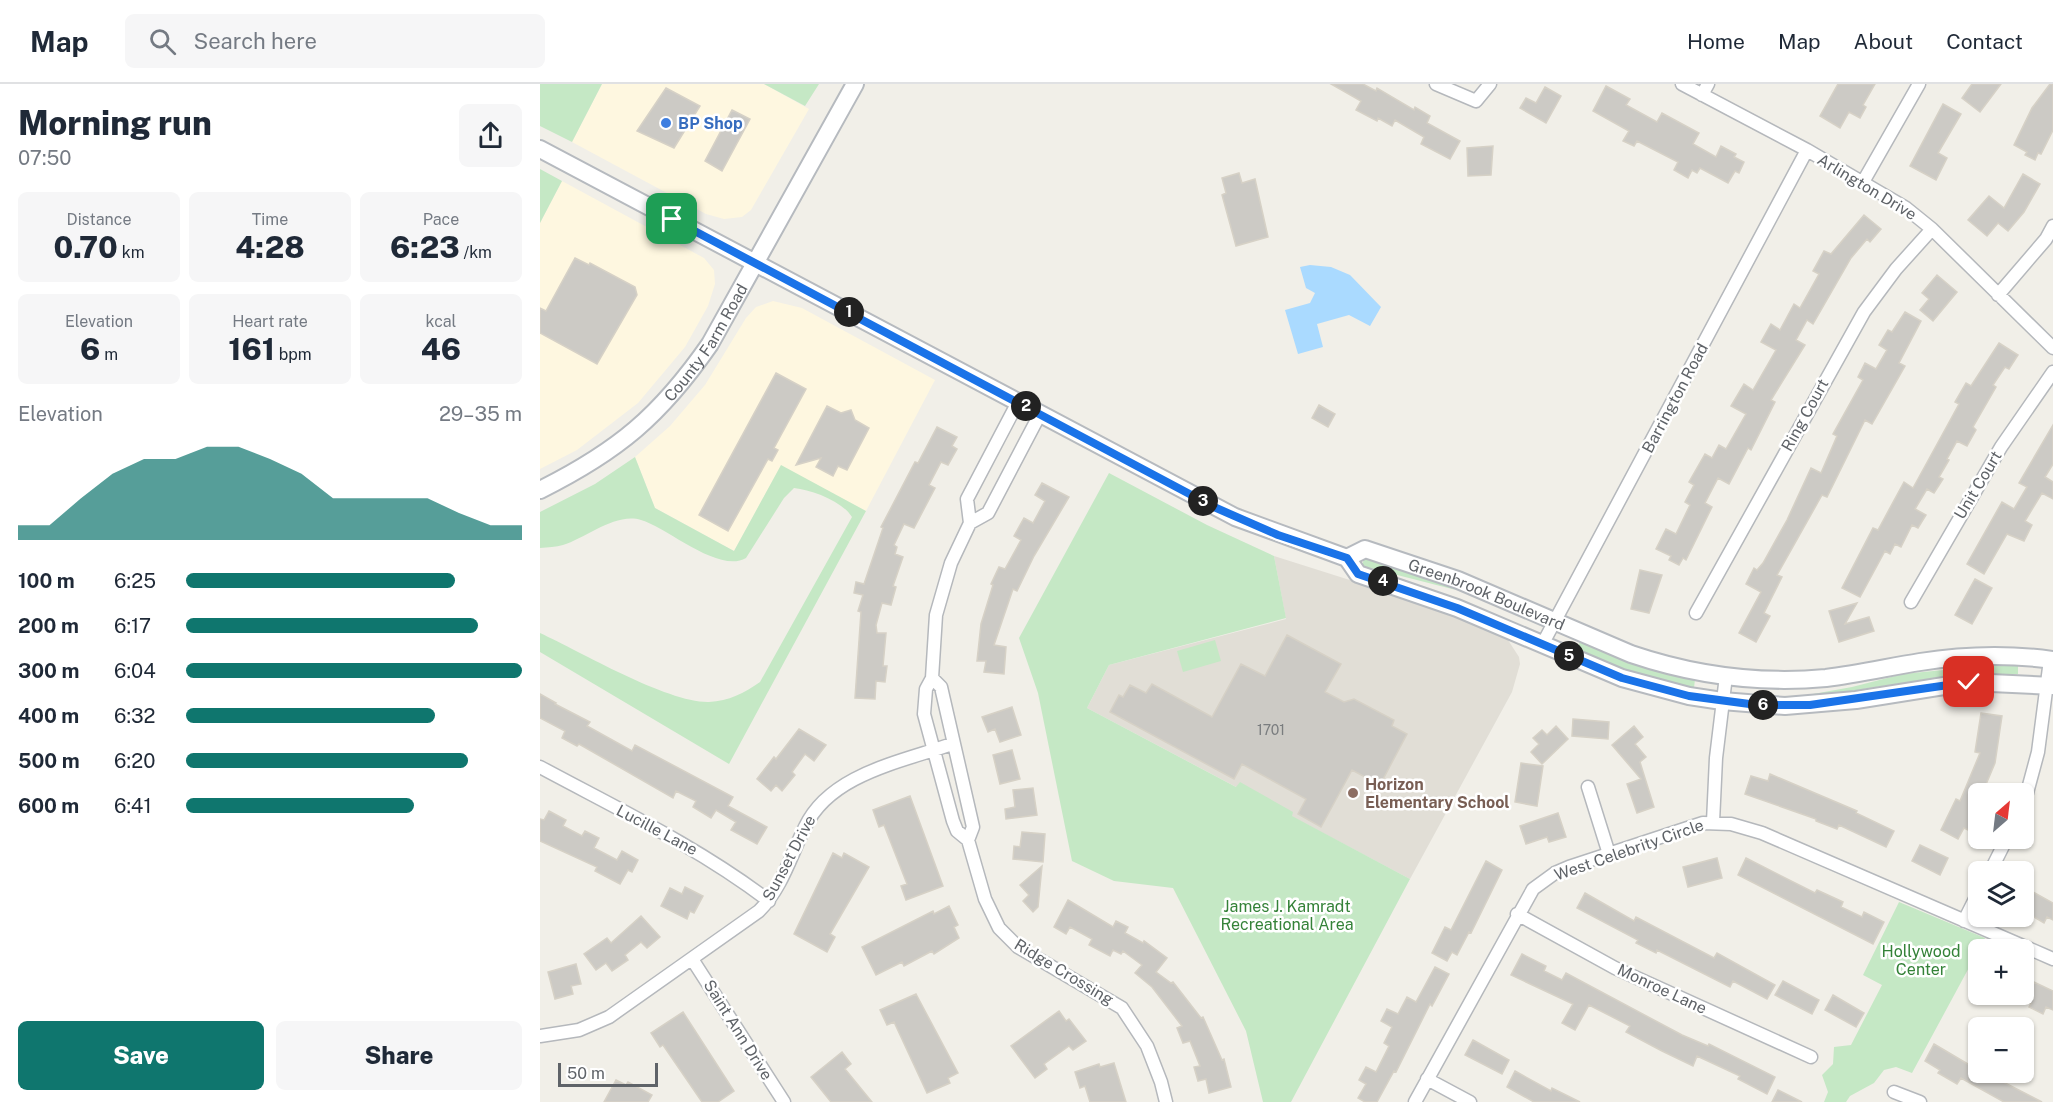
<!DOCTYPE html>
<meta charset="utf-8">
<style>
:root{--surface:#fff;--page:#f6f6f7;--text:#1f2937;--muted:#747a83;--line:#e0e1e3;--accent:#0f766e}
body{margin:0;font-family:"Public Sans",sans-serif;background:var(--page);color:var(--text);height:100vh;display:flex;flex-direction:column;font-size:22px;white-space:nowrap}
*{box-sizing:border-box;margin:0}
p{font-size:20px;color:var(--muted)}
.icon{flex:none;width:33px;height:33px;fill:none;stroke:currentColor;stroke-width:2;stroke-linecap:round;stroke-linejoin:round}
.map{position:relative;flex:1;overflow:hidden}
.panel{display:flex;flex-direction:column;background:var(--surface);width:540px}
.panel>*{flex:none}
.needle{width:39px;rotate:28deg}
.controls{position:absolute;left:1428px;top:699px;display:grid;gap:12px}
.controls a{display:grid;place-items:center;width:66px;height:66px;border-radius:9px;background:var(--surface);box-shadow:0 2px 4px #0004;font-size:30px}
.scale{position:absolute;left:18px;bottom:15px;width:100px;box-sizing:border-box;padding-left:6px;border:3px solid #5f6368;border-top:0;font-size:16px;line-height:21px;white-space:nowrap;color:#5f6368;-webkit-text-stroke:4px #fff;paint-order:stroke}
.pin{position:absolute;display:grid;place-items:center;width:51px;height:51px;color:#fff;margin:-26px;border-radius:12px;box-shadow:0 3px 9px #0006}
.km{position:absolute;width:30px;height:30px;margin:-15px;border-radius:50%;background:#222;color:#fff;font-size:16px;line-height:30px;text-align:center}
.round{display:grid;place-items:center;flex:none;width:63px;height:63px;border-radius:9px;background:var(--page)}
.overview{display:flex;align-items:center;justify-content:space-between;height:102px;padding:0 18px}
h1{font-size:33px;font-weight:800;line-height:45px}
.metrics{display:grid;grid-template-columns:repeat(3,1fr);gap:9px;height:102px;padding:6px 18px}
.metrics div{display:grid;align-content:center;border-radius:9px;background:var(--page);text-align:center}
.metrics b{font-size:30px;font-weight:800}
.metrics small{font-size:16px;font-weight:400}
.metrics p{font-size:16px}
.chart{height:168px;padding:12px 18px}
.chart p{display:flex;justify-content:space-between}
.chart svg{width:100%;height:108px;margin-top:6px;fill:var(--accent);opacity:.7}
.button{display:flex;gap:12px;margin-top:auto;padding:12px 18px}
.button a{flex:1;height:69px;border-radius:9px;background:var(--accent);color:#fff;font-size:24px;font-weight:800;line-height:69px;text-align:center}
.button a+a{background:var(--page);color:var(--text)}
ul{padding:0 18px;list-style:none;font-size:20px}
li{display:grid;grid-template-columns:96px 72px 1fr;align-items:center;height:45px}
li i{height:15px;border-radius:8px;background:var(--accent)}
header{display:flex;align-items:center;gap:36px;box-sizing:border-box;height:84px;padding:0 30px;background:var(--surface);border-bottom:2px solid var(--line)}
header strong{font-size:28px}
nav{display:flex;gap:33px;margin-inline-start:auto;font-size:21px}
.search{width:420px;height:54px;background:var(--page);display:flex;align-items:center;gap:15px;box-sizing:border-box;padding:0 21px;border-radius:9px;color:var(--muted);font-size:22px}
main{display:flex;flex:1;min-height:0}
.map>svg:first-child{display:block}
.commercial{fill:#fef7e0}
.education{fill:#e1ded6}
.green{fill:#c5e8c5}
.water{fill:#aadaff}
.building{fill:#cccac5;stroke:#d6d1c6;stroke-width:1.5}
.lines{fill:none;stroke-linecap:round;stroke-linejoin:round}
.street-casing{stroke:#b5b8bc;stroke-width:15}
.secondary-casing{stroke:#b6babf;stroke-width:20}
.street{stroke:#fff;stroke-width:12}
.secondary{stroke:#fff;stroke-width:16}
.route-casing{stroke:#fff;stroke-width:12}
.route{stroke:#1a73e8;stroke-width:8}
.shop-dot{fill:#3f7fe0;stroke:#fff;stroke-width:2}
.education-dot{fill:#8d6e63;stroke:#fff;stroke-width:2}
.labels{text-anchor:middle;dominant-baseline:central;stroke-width:5;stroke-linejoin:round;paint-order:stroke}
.number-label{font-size:14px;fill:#7a7d7f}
.shop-label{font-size:16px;font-weight:bold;fill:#366cbe;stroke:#fff;text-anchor:start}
.street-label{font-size:16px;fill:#5f6368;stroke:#fff}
.education-label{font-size:16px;font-weight:bold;fill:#785e54;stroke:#fff;text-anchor:start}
.park-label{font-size:16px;fill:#348238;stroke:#fff}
</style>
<header>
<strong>Map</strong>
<div class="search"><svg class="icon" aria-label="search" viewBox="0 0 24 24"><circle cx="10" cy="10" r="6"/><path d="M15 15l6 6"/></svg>Search here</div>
<nav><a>Home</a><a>Map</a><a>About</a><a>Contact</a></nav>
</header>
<main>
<section class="panel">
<div class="overview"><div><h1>Morning run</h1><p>07:50</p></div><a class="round"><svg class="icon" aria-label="share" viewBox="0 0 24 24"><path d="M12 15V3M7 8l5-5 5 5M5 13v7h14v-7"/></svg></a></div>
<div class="metrics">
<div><p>Distance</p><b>0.70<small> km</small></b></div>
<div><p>Time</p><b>4:28</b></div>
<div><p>Pace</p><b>6:23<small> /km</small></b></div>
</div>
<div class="metrics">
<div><p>Elevation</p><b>6<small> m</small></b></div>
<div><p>Heart rate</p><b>161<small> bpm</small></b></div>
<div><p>kcal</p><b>46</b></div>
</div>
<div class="chart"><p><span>Elevation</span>29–35 m</p>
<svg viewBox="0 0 160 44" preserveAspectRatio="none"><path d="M0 44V38L10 38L20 27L30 17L40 11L50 11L60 6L70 6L80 11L90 17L100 27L110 27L120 27L130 27L140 33L150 38L160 38V44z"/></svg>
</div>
<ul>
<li><b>100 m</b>6:25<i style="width:80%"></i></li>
<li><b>200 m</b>6:17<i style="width:87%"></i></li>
<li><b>300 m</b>6:04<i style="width:100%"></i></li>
<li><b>400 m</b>6:32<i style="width:74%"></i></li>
<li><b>500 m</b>6:20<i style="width:84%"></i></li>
<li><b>600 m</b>6:41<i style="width:68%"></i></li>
</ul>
<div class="button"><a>Save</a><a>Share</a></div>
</section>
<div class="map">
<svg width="1513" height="1018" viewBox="0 0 1513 1018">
<rect width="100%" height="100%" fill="#f1efe8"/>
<path class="commercial" d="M62,0H224L269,25L211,126L202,133L184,135L166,130L32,58Z
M22,97L164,174L174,186L175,200L168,222L145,263L98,319L37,366L0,385V139Z
M233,217L262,224L395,296L326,427L241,382L194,467L115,424L95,373L130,342L165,301L206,234L216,223Z"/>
<path class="education" d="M734,472L876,517L942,543L968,556L979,573L980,580L972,608L870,795L547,624L569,581L746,535Z"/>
<path class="green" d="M0,0H62L32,58L0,42Z
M224,0H279L265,22Z
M0,85L22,97L0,139Z
M95,373L115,424L194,467L241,381L326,427L189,680L0,568V549C41,568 128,619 169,618C189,617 204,609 220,598L312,433C302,417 272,406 254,404L244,414L206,474C179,490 128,444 101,436C76,428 46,454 23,461C16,463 8,463 0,464V428L55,400Z
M569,389L667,441L734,472L746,534L569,581L547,624L696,703L700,698L753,728L752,732L870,795L751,1018H723L706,947L633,804L574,797L532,777L498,609L479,554Z
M824,474L889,494L916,506L822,482Z
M675,556L681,577L643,588L637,567Z
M1040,558L1105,584L1155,595L1154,604L1089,588L1036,566Z
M1454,581H1478V590L1406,592L1273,613V610L1312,603L1363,590Z
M1359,818L1445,854L1372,989L1356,983L1344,986L1334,999L1310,1012L1306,1018H1284L1288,1008L1282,991L1293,980L1294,963L1311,961L1342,901L1323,891Z"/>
<path class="water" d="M770,181L791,183L810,191L841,223L830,242L809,231L777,240L783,263L758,270L745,226L770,219L775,209L766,204L760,183Z"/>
<path class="building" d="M791,0H823L836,7L837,4L874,26L875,23L890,32L887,39L920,57L910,75L881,60L884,53L855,36L852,42L838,34L837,37L816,26L821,17Z
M1298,0H1335L1323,21L1326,23L1320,34L1309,28L1300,44L1280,32Z
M1432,0H1461L1440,28L1422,14Z
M1510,0H1513V46L1501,70L1498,69L1495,76L1485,71L1487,68L1474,61L1492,24Z
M1066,2L1090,15L1086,21L1117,38L1122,29L1159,49L1153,60L1176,73L1181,62L1196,70L1194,73L1204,78L1199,89L1195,87L1188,99L1160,84L1157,89L1152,86L1148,94L1134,86L1138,78L1097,57L1094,62L1083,57L1089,47L1053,27Z
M1005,3L1021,12L1006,39L980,24L986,14L996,19Z
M126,4L160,22L134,64L97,47Z
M1403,20L1421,30L1398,69L1407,74L1396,96L1370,82Z
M192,26L210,35L182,87L165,77Z
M953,62L951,91L928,92L927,64Z
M699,89L702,99L715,95L728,153L696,162L682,111L686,109L682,94Z
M1483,90L1500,100L1484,128L1468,147L1458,139L1447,152L1428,136L1449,112L1464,124Z
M1324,131L1341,145L1330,158L1327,155L1311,174L1273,240L1267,236L1256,256L1265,261L1231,316L1235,318L1211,366L1208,364L1189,400L1178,394L1165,419L1172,423L1146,476L1143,474L1139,481L1129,476L1131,472L1116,465L1126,445L1136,450L1150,421L1145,418L1154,401L1149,398L1165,370L1172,374L1179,361L1186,365L1206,330L1191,322L1204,300L1213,306L1236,266L1221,258L1231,240L1240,246L1254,220L1260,224L1279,190L1273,187L1284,167L1291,170Z
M35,174L49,181L50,179L95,203L97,211L57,280L0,249V224L6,227Z
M1397,191L1417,208L1393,237L1380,226L1389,215L1382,209Z
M1365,228L1381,237L1359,279L1365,282L1332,340L1325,336L1287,413L1282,411L1237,491L1242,493L1224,529L1230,532L1216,558L1199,549L1221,508L1206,500L1214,484L1217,486L1223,479L1247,436L1271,384L1281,389L1297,352L1293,350L1323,296L1318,293L1325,279L1336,285L1347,266L1339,261L1348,246L1352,248Z
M1459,259L1478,271L1469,285L1465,283L1453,301L1456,303L1433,343L1436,346L1427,362L1417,357L1407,375L1409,376L1399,393L1403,395L1394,409L1387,405L1375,425L1386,431L1378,444L1372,441L1361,463L1355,460L1350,470L1345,467L1320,513L1302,504L1333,444L1338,446L1364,398L1373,404L1419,320L1415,318L1426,299L1431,302Z
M236,289L266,305L234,364L238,366L232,377L228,375L188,447L159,431Z
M779,321L795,330L788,343L772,334Z
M287,322L301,329L311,326L315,336L329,344L307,386L298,382L293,392L276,383L281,374L256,381Z
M1513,341V380L1505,393L1513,398V415L1502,409L1485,437L1492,441L1484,457L1467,450L1444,490L1427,480L1462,418L1474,425L1487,403L1479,399Z
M397,343L417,353L412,362L417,365L408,381L401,378L389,401L395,404L374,444L364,440L354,461L357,463L355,470L363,473L353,502L356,503L351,521L342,519L336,541L337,549H346L343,582H347L345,598L336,597L335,615L315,614L321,528L318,527L323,511L314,509L316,498L324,500L343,444L341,443L375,378L378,379Z
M502,399L529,413L494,472L477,507L473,505L454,561L466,563L464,590L444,588L446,577H437L441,540L453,501L451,500L459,483L465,485L481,456L474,452L484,434L493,439L505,417L495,411Z
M1100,486L1122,491L1109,529L1091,525Z
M1435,495L1452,504L1432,540L1415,531Z
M1317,519L1305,540L1329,533L1334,547L1299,558L1289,527Z
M747,551L801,580L785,608L804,618L814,615L854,636L852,642L867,650L840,701L812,686L781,743L758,730L766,715L702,680L694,695L570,628L579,611L583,613L590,601L606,609L612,600L672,633L701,580L725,592Z
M0,610L16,619L15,620L50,638L47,642L92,667L95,661L193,713L188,722L227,743L217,760L191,746L196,738L176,726L171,734L153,723L156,717L136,707L133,714L39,660L37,662L22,654L25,647L0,634Z
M472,623L481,651L460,658L455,645L448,648L442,633Z
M1441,629L1462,632L1455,679L1442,710H1438V723L1428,746L1424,744L1418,755L1401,746L1416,715L1420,717L1440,669L1435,668Z
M1033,635L1069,638L1068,655L1032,652Z
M1016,642L1028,655L1002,680L991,668L999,660L993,654L1002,646L1007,651Z
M1094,642L1103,653L1095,660L1106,673L1100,678L1114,723L1097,729L1087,700L1101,695L1072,661Z
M259,645L286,661L274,677L265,670L252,688L255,691L242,707L236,701L231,707L217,695L234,673L236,675Z
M472,666L480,695L460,700L453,671Z
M981,679L1003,682L997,722L975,718Z
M1230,690L1317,727L1316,729L1354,747L1346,763L1299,741L1297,745L1276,737V735L1205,710L1211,692L1228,697Z
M493,704L497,731L466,735L465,725L475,723L473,706Z
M370,712L403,802L366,816L361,802L367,800L344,741L339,743L333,726Z
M9,727L26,736L23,742L42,752L45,747L59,754L54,764L77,776L82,767L98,776L92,788L88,786L80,800L55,787L57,783L0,757V735L4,736Z
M1018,729L1026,753L1009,758L1007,753L986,760L980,742Z
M482,748L505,750L503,778L473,775L474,762L480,763Z
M1380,761L1408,774L1400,791L1372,777Z
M293,769L302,774L304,769L329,783L290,850L295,853L287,868L254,850Z
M1177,774L1182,794L1148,803L1143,783Z
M1206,774L1275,809L1277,806L1303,818L1301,823L1322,833L1324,828L1344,838L1333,860L1198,791Z
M946,777L962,786L931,849L929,848L917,871L912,868L907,877L892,869L905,843L911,846Z
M502,782L498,823L493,828L483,817L489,811L480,801Z
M145,803L163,812L154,829L150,827L147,835L121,822L130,804L142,810Z
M1484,803L1513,819V836L1507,833L1504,839L1484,827Z
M1045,809L1094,837L1096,833L1174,874L1177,869L1235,901L1227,915L1193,897L1190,903L1117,866L1116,869L1096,859L1098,856L1037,824Z
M528,816L573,843L576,837L588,843L585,849L603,859L604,857L627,874L616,888L631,899L633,898L661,934L663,933L682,976L684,975L691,1003L669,1009L666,995L658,997L654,983L660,982L650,957L643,959L637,944L642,942L612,903L595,889L602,881L583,867L581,870L573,866L570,872L549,861L552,855L530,843L526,850L514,843Z
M409,822L418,841L414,843L419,854L394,870L392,867L364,882L362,878L336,891L322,863L393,827L394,830Z
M101,832L120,853L107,864L101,858L85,871L88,876L72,887L66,879L56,886L44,870L67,854L71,859Z
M982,870L1006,882L1004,887L1022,896L1026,889L1142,951L1168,962L1169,960L1235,993L1227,1010L1198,995L1200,992L1157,972L1153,982L1122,967L1086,948L1090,942L1049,921L1035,946L1022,939L1033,920L971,891Z
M36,880L41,900L31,902L33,910L15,915L8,888Z
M895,883L909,890L892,922L890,920L856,988L854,987L837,1018H825L818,1014L826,1000L819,996L826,983L836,988L849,962L844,959L852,943L841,937L847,925L858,930L867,913L876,918Z
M1243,897L1279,916L1272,930L1235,911Z
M1484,898L1492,902L1494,898L1513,907V926L1506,923L1503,930L1489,923L1491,920L1484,917Z
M376,910L418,989L408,994L410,999L387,1009L354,938L347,941L340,926Z
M1293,911L1324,929L1316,943L1285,926Z
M519,927L526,937L529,935L546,957L533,966L529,962L504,980L507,985L495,994L471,962Z
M143,928L194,1007L178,1018H162L123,961L120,963L111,949Z
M933,956L969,976L962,990L925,971Z
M1394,960L1438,986V988H1444L1502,1018H1464L1421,994L1417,1000L1398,989L1400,986L1385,977Z
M302,968L311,980L305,985L332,1018H291L271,993Z
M574,979L586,1018H550L545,1002L540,1004L535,988L559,980L560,983Z
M975,987L1011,1007L1012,1004L1040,1018H994L967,1003Z
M76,996L86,1001L88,998L112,1011L108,1018H64Z
M1238,1006L1262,1018H1232Z"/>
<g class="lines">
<g class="street-casing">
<path id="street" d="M896,0L936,17L950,0
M1142,0L1267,66L1366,124L1392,145L1513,264
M1162,11L1168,0
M1323,98L1379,0
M1458,211L1506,155L1513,142
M478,318L427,415L430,439L411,479L396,531L392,594L386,605L384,630L413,737L417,747L428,756L445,815L459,844L478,863L582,924L607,962L621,998L626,1018
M430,439L448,429L500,330
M1371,518L1461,363L1513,288
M1156,529L1324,228L1356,185L1392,145
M1002,561L1267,66
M392,594L401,603L433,743L428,756
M0,683C78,725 158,763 229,817
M1048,703L1069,770
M1484,720L1498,668L1510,576
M1173,738L1176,674L1186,592
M1450,788L1467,754
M977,830L1075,884L1271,973
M1424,837L1438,809
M152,875L244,1018
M0,952L39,946L69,933L219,827C242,804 251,771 265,743C290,690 361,678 412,660
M887,995L930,1018
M1354,1008L1380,1018
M875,1018L993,805L1015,789L1029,783L1163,739L1191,740L1222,749L1513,875"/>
</g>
<g class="secondary-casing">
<g id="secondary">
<path d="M0,65L695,433L807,474L818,490L917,524L1082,594L1149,612L1182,617L1245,622L1316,616L1429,598L1513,602"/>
<path id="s1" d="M0,406C78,367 120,332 170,260L315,0"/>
<path id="s2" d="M807,474L825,465L918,496L1091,570C1153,591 1220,600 1286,594C1318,590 1349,583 1380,578C1424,571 1470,570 1513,576"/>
</g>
</g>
<use href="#street" class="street"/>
<use href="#secondary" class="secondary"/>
</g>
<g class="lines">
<g class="route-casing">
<path id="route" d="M132,135L674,423L738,451L807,474L818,490L917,524L1082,594L1149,612L1217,621H1270L1429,598"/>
</g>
<use href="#route" class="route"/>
</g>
<circle class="shop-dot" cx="126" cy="39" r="6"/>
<circle class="education-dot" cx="813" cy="709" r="6"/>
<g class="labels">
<g class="number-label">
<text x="731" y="646">1701</text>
</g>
<g class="shop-label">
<text x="138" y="39">BP Shop</text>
</g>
<g class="street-label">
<text transform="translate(1327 103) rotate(31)">Arlington Drive</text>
<text stroke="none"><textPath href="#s1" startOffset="226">County Farm Road</textPath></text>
<text transform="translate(1135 314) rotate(-62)">Barrington Road</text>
<text transform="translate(1265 331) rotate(-61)">Ring Court</text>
<text transform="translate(1438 401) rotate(-59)">Unit Court</text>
<text stroke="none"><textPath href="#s2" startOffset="150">Greenbrook Boulevard</textPath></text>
<text transform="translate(117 746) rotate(28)">Lucille Lane</text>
<text transform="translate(1089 766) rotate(-19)">West Celebrity Circle</text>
<text transform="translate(249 774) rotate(-62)">Sunset Drive</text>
<text transform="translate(524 888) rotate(31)">Ridge Crossing</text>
<text transform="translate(1122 905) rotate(25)">Monroe Lane</text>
<text transform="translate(198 946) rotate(58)">Saint Ann Drive</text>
</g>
<g class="education-label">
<text x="825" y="700">Horizon<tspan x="825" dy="18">Elementary School</tspan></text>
</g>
<g class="park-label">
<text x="747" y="822">James J. Kamradt<tspan x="747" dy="18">Recreational Area</tspan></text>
<text x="1381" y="867">Hollywood<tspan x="1381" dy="18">Center</tspan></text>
</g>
</g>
</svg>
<div class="controls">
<a><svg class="needle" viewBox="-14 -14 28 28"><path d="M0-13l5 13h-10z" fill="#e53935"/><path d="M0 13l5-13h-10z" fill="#747a83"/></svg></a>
<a><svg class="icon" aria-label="layers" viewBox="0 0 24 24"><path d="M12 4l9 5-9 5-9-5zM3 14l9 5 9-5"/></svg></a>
<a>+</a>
<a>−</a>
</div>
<div class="scale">50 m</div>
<div class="pin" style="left:132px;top:135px;background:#1e9e55"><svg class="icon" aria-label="arrive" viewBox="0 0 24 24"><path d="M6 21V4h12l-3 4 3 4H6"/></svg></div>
<div class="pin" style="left:1429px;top:598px;background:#d93025"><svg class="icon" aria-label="check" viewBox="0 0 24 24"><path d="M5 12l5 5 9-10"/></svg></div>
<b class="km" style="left:309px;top:228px">1</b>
<b class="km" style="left:486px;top:322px">2</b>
<b class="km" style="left:663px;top:417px">3</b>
<b class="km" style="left:843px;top:497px">4</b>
<b class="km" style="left:1029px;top:572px">5</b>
<b class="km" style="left:1223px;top:621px">6</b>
</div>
</main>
